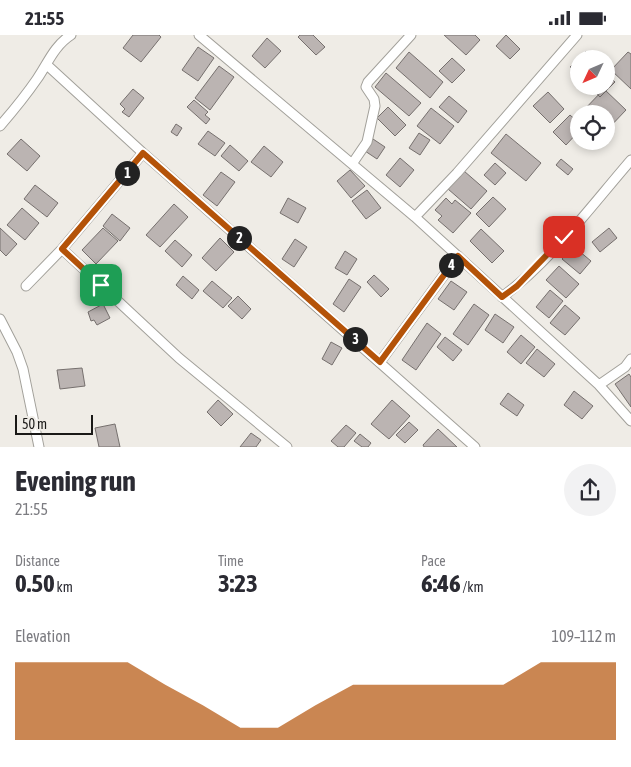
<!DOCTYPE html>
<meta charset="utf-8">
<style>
:root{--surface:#fff;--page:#f2f2f3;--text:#2b2b33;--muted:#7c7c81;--accent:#b45309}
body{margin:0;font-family:"Asap Condensed",sans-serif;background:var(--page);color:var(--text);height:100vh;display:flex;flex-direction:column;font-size:19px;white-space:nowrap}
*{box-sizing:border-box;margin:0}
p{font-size:16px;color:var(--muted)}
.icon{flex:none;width:28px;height:28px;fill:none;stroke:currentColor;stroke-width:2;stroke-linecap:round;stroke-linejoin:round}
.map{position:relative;height:412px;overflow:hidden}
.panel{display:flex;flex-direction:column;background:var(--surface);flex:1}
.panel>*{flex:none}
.needle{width:32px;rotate:226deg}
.controls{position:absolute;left:570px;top:15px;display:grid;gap:10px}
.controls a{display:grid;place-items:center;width:45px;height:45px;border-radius:50%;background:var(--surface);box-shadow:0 2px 8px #0003;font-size:25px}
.scale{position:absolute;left:15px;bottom:12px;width:78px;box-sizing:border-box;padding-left:5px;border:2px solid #1a1917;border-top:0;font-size:14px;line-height:18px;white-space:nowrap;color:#1a1917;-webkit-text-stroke:4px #efece6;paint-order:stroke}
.pin{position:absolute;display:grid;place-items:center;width:42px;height:42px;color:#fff;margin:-21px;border-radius:10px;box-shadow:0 2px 8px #0006}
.km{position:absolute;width:25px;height:25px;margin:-12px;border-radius:50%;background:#222;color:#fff;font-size:14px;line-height:25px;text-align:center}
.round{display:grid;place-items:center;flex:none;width:52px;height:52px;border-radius:26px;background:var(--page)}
.overview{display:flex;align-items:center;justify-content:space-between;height:85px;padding:0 15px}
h1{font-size:28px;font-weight:700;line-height:38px}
.stats{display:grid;grid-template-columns:repeat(3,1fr);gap:8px;height:85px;padding:5px 15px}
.stats div{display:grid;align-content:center}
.stats b{font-size:25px;font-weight:700}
.stats small{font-size:14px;font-weight:400}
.stats p{font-size:14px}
.chart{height:140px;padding:10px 15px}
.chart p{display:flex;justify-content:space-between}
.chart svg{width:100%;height:90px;margin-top:5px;fill:var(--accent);opacity:.7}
.status{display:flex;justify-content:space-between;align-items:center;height:35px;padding:0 25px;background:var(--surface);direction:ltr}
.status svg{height:14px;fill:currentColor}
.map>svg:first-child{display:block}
.building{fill:#bbb4b2;stroke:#76706e}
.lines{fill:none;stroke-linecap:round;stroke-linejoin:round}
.street-casing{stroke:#a2a09a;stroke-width:11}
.street{stroke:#fff;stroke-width:9}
.route-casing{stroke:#fff;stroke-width:10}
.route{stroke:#b45309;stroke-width:6}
</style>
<div class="status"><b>21:55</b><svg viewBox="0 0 49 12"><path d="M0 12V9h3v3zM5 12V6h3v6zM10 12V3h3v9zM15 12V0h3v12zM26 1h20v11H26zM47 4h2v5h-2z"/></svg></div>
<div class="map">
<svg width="631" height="412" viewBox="0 0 631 412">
<rect width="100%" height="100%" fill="#efece6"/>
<path class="building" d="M133,0H159L161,2L141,27L123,13Z
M300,0H313L325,12L316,20L298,2Z
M444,0H475L480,5L466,20Z
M506,0L520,14L510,24L496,11Z
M267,3L281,16L265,33L252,21Z
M198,12L214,23L198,46L182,35Z
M586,16L593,24H579V41L570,32Z
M409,17L443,47L430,63L396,33Z
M628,17L631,19V54L611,35Z
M452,23L465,35L452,48L439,36Z
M219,31L234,42L210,75L195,63Z
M386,38L421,68L409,81L375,52Z
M606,38L615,47L600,62L589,51H606Z
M133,54L144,63L129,82L122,77L125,74L120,69Z
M604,54L626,75L606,96V79L581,78Z
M548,57L564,74L550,88L533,71Z
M449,61L467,76L458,88L439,72Z
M194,65L208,77L205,80L210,84L206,89L187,72Z
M388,72L406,90L395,101L377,83Z
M431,73L454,91L440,109L417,91Z
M570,80L579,88V96L566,110L553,97Z
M176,89L182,93L177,101L171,97Z
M208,96L225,108L215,121L198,109Z
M419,98L430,105L420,120L409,113Z
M506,99L541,128L526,146L491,118Z
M21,104L40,121L27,136L7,119Z
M373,104L385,112L377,124L365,116Z
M230,110L248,126L239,136L221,121Z
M264,111L283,127L271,142L251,127Z
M400,123L414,135L400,152L386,140Z
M561,124L573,134L568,140L556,130Z
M495,128L506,138L495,150L484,140Z
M350,135L365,151L351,163L337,146Z
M464,136L487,156L471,174L448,154Z
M221,137L235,147L217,171L203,160Z
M35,150L58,168L47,182L24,164Z
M367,155L381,173L366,184L352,166Z
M493,162L506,174L489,192L476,179Z
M288,163L306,173L298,188L280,178Z
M446,163L452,169L455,165L471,178L453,198L438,185L442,181L435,175Z
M174,169L188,182L160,212L146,200Z
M22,173L39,188L25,205L7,190Z
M112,179L130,193L120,206L103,191Z
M0,193L17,209L6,221L0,215Z
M103,193L118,206L96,229L82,215Z
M609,193L617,203L600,217L592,207Z
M481,194L504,216L492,228L470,206Z
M220,203L234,217L216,236L202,223Z
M295,204L307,212L294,232L282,224Z
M175,205L192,220L182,232L165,216Z
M573,211L591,226L580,239L562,224Z
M345,216L357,224L347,240L335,233Z
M559,231L579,249L566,263L546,245Z
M374,240L389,254L381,262L367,247Z
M183,241L199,255L192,264L176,250Z
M349,244L361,252L344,277L333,269Z
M212,246L232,263L223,273L203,256Z
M451,246L467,257L454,275L438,264Z
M550,255L563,266L549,283L536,272Z
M238,261L251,274L242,284L228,271Z
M103,269L110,283L97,290L94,285L91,286L88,277Z
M474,269L489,280L468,310L453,299Z
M565,270L580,283L565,300L550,288Z
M495,279L514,292L503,308L485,295Z
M427,288L441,299L416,335L402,325Z
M521,300L535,312L521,329L507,317Z
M445,302L462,315L453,326L437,312Z
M331,307L342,313L332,330L322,324Z
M537,314L555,329L544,342L526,328Z
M82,333L85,351L60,354L57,335Z
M629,339L631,342V372L615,349Z
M574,356L593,371L582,384L564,370Z
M508,358L524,370L517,381L500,369Z
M218,365L233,379L221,391L207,377Z
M392,365L410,381L389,404L371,389Z
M409,387L418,395L405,408L396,400Z
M115,389L120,412H99L95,393Z
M346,390L356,398L344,412H338L331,406Z
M438,394L457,412H424L423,410Z
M251,398L261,405L256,412H240Z
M360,399L371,408L368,412H362L354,406Z"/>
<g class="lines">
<g class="street-casing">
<path id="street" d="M199,0L415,182L599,350L631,386
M47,30L143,118L475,412
M0,91C13,76 26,60 37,44C48,28 54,11 71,0
M352,129L367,107L375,71L374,64L366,52L368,47L411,0
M415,182L457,138L577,0
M62,214L179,323L287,412
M26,251L62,214L143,118
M502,262C550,227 592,170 631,125
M0,284L17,317L23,334L39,412
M380,327L458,221
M599,350L625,332L631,324"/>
</g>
<use href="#street" class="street"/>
</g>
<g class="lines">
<g class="route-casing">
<path id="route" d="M101,250L62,214L143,118L380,327L458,221L502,262L517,251L564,202"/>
</g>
<use href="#route" class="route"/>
</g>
</svg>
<div class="controls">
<a><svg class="needle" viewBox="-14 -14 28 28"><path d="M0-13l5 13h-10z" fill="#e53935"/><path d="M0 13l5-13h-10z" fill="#7c7c81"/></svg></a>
<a><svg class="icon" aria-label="locate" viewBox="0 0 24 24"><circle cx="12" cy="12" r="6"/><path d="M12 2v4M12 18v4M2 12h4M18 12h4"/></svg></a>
</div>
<div class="scale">50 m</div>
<div class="pin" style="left:101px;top:250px;background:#1e9e55"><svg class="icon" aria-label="arrive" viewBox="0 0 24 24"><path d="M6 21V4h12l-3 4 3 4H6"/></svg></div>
<div class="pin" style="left:564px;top:202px;background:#d93025"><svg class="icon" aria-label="check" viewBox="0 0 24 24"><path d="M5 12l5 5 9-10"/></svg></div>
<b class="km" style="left:127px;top:138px">1</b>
<b class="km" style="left:239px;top:203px">2</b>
<b class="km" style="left:355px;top:304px">3</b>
<b class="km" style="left:451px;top:230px">4</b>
</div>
<section class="panel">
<div class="overview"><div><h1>Evening run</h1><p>21:55</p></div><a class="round"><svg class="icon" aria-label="share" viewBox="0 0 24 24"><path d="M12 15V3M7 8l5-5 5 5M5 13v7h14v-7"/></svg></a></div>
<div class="stats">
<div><p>Distance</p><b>0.50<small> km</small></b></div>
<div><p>Time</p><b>3:23</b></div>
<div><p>Pace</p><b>6:46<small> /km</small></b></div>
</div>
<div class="chart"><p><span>Elevation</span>109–112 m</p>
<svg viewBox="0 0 160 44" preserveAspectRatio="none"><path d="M0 44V6L10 6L20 6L30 6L40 17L50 27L60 38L70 38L80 27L90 17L100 17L110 17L120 17L130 17L140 6L150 6L160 6V44z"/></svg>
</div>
</section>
